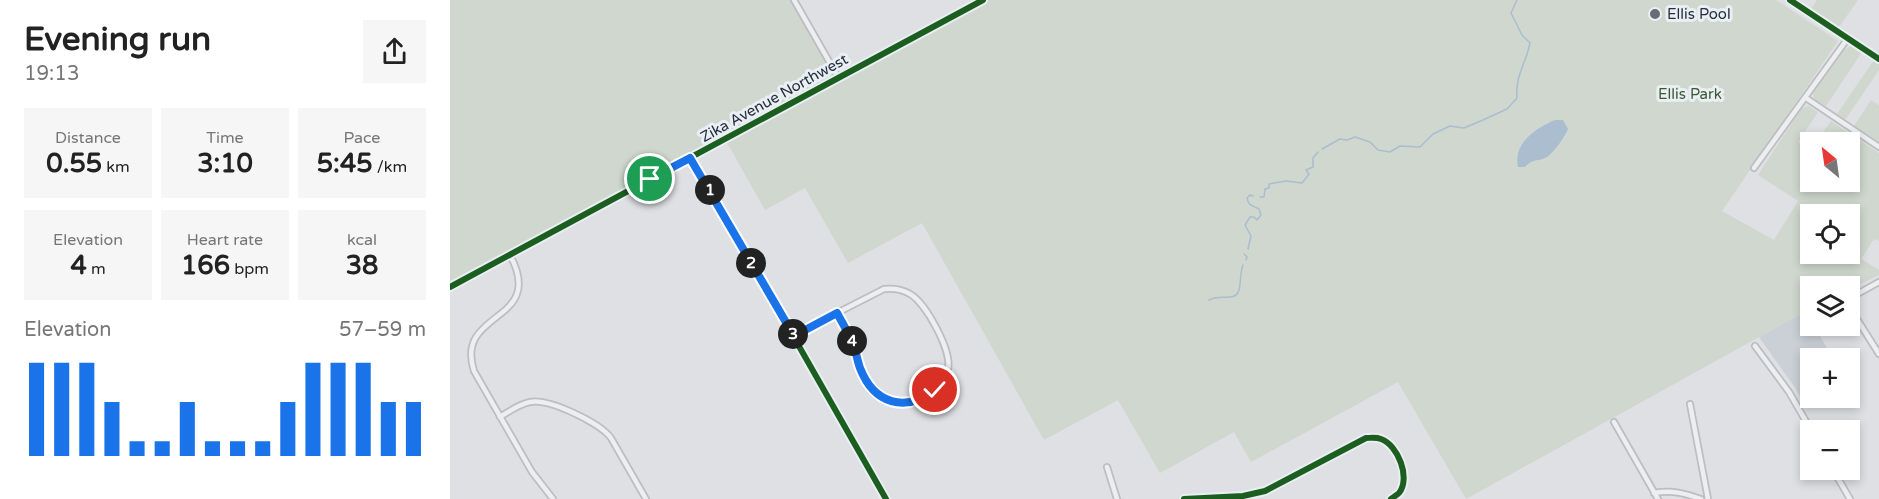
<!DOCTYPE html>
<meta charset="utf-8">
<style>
:root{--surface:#fff;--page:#f6f6f6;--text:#222;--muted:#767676;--accent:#1a73e8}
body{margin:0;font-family:"Varela Round",sans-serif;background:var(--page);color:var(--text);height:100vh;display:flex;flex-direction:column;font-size:22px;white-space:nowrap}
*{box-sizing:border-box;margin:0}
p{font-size:20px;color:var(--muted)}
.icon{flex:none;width:33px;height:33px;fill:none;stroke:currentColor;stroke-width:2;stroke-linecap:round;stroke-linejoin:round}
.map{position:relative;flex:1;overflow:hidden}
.sheet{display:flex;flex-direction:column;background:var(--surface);width:450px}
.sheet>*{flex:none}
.needle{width:39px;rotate:331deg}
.controls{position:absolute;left:1350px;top:132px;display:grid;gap:12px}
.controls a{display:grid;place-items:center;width:60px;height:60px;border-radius:0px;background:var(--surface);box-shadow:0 3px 9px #0003;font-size:30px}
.pin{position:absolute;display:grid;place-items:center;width:51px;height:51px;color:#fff;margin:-26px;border:3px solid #fff;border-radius:50%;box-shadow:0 2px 6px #0007}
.km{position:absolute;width:30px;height:30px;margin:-15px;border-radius:50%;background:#222;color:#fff;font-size:16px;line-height:30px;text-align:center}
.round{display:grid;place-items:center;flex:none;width:63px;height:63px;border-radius:0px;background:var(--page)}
.overview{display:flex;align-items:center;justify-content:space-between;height:102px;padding:0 24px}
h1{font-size:33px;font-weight:800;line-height:45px}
.metrics{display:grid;grid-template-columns:repeat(3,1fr);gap:9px;height:102px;padding:6px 24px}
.metrics div{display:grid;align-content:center;border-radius:0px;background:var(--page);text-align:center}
.metrics b{font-size:26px;font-weight:800}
.metrics small{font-size:16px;font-weight:400}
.metrics p{font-size:16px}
.chart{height:168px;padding:12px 24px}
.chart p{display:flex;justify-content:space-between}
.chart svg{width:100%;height:108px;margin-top:6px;stroke:var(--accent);stroke-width:6}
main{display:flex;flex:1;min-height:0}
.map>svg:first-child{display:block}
.built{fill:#cbd0d7}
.green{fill:#cfd7ce;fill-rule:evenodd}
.water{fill:#aabed0}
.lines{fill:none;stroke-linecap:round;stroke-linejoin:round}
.stream{stroke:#aabed0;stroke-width:1.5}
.minor-casing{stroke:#bcbec1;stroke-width:8}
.tertiary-casing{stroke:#bcbec1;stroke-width:9}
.minor{stroke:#edeef0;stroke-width:4.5}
.tertiary{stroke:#edeef0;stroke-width:6}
.cycleway-casing{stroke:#eaeff4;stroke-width:10}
.cycleway{stroke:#1b5e20;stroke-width:6}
.route-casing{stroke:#fff;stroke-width:12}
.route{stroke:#1a73e8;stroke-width:8}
.poi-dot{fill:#666d76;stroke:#eaeff4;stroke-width:2}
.labels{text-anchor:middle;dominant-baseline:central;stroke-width:6;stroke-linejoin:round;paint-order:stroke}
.poi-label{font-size:15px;fill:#252f3c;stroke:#eaeff4;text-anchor:start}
.park-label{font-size:15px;fill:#3b5832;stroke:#eaeff4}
.street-label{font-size:15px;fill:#252f3c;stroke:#eaeff4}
</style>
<main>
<section class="sheet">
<div class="overview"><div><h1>Evening run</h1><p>19:13</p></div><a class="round"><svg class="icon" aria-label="share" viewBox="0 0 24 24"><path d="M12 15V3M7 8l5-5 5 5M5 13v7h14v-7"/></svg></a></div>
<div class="metrics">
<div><p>Distance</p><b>0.55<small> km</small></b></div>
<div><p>Time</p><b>3:10</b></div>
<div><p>Pace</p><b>5:45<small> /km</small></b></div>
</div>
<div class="metrics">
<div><p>Elevation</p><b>4<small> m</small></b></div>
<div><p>Heart rate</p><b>166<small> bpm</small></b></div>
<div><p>kcal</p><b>38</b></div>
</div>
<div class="chart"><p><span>Elevation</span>57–59 m</p>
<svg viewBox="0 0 160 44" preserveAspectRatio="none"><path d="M5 44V6M15 44V6M25 44V6M35 44V22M45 44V38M55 44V38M65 44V22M75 44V38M85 44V38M95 44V38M105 44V22M115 44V6M125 44V6M135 44V6M145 44V22M155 44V22"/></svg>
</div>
</section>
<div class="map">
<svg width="1429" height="499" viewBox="0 0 1429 499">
<rect width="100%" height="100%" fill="#dee0e3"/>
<path class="built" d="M1356,311L1360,319V326H1364L1383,358H1360V398H1376L1356,408L1346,389L1309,337Z"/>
<path class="green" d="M0,0H344L388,77L538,0H1326L1388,41L1272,211L1324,240L1348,201L1308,175L1351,109L1358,106L1368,112L1348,142L1360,151V182H1400V142H1366L1381,121L1429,153V241L1424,239L1411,259L1429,270V275L1400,289V286H1360V309L1016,499L948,382L801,462L784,432L710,473L668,400L594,440L472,223L398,263L355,188L315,210L275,139L0,287ZM1360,214H1400V254H1360Z
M1367,0H1408L1389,27L1361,9Z
M1401,46L1412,52L1376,106L1364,99L1363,93L1395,49Z
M1424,60L1429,63V70L1395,120L1387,114Z
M1421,100L1429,105V142L1404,126Z"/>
<path class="water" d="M1105,120H1113L1118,129C1114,138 1105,151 1097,157C1088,162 1083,158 1075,167H1068C1063,143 1086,128 1105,120Z"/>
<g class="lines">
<path class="stream" d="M872,149L890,139L897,140L905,137L920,142L928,150L940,152L950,146L970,147L983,134L1000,126L1014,128L1033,120L1057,109L1067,98C1065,75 1076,64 1080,43L1072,35L1061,13L1067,0
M810,197H814L815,189L819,188V184L836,181L852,183L859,174L856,170L863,167V158L868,152
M798,249L801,236L795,225L800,217H804L807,220L811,215L809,209C804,206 798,206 797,198L800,195L803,196
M794,254L797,257L796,260
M759,300C770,293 785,303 789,290C791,282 790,273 793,265"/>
<g class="minor-casing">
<path id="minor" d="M344,0L388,77
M1356,98L1429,147
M240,158L256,183L436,499
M1304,168L1398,38
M60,255C97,324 4,309 24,371L82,472L103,499
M0,287L533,0
M434,289C443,288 452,289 460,294C476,303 502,351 498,369C490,400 447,415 424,391C411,376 410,358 402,341C398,331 392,322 387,313Z
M1400,298L1429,282
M1400,308L1429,354
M344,336L387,313
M1305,346L1339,392L1361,430
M1240,404L1258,499
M50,417C60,411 69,404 80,402C99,398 150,423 161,438L196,499
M1164,422L1208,499
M657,467L667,499
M1383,470L1400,499
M1204,493C1222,490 1234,493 1251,499
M734,499L793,496L815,491L916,438C921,438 926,437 931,439C948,445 961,478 949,493C948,494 941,499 941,499"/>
</g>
<g class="tertiary-casing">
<path id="tertiary" d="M1340,0L1429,59"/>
</g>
<use href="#minor" class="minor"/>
<use href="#tertiary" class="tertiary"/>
<g class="cycleway-casing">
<path id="cycleway" d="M1340,0L1429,59
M240,158L256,183L436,499
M0,287L533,0
M734,499L793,496L815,491L916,438C921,438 926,437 931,439C948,445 961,478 949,493C948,494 941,499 941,499"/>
</g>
<use href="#cycleway" class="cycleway"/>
</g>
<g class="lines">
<g class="route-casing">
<path id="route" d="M200,179L240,158L344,336L387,313C392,322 398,332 402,342C406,350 407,360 410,368C424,404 455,413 485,390"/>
</g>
<use href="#route" class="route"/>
</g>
<circle class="poi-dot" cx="1205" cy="14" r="6"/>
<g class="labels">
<g class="poi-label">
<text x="1217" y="14">Ellis Pool</text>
</g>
<g class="park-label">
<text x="1240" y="94">Ellis Park</text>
</g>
<g class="street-label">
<text transform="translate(324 98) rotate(-29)">Zika Avenue Northwest</text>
</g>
</g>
</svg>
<div class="controls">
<a><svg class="needle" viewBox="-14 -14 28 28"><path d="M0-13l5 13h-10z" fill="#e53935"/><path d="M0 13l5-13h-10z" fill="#767676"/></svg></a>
<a><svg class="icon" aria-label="locate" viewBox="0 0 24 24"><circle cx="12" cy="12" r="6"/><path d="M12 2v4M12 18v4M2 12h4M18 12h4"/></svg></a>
<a><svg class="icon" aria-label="layers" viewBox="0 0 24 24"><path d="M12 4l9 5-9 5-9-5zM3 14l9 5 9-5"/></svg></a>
<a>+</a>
<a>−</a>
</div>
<div class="pin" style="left:200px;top:179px;background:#1e9e55"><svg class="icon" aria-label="arrive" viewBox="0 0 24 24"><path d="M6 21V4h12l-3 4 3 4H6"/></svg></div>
<div class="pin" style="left:485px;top:390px;background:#d93025"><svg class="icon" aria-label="check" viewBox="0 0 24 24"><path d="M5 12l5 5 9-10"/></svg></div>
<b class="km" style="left:260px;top:190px">1</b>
<b class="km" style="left:301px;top:263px">2</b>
<b class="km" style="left:343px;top:334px">3</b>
<b class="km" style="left:402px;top:341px">4</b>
</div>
</main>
